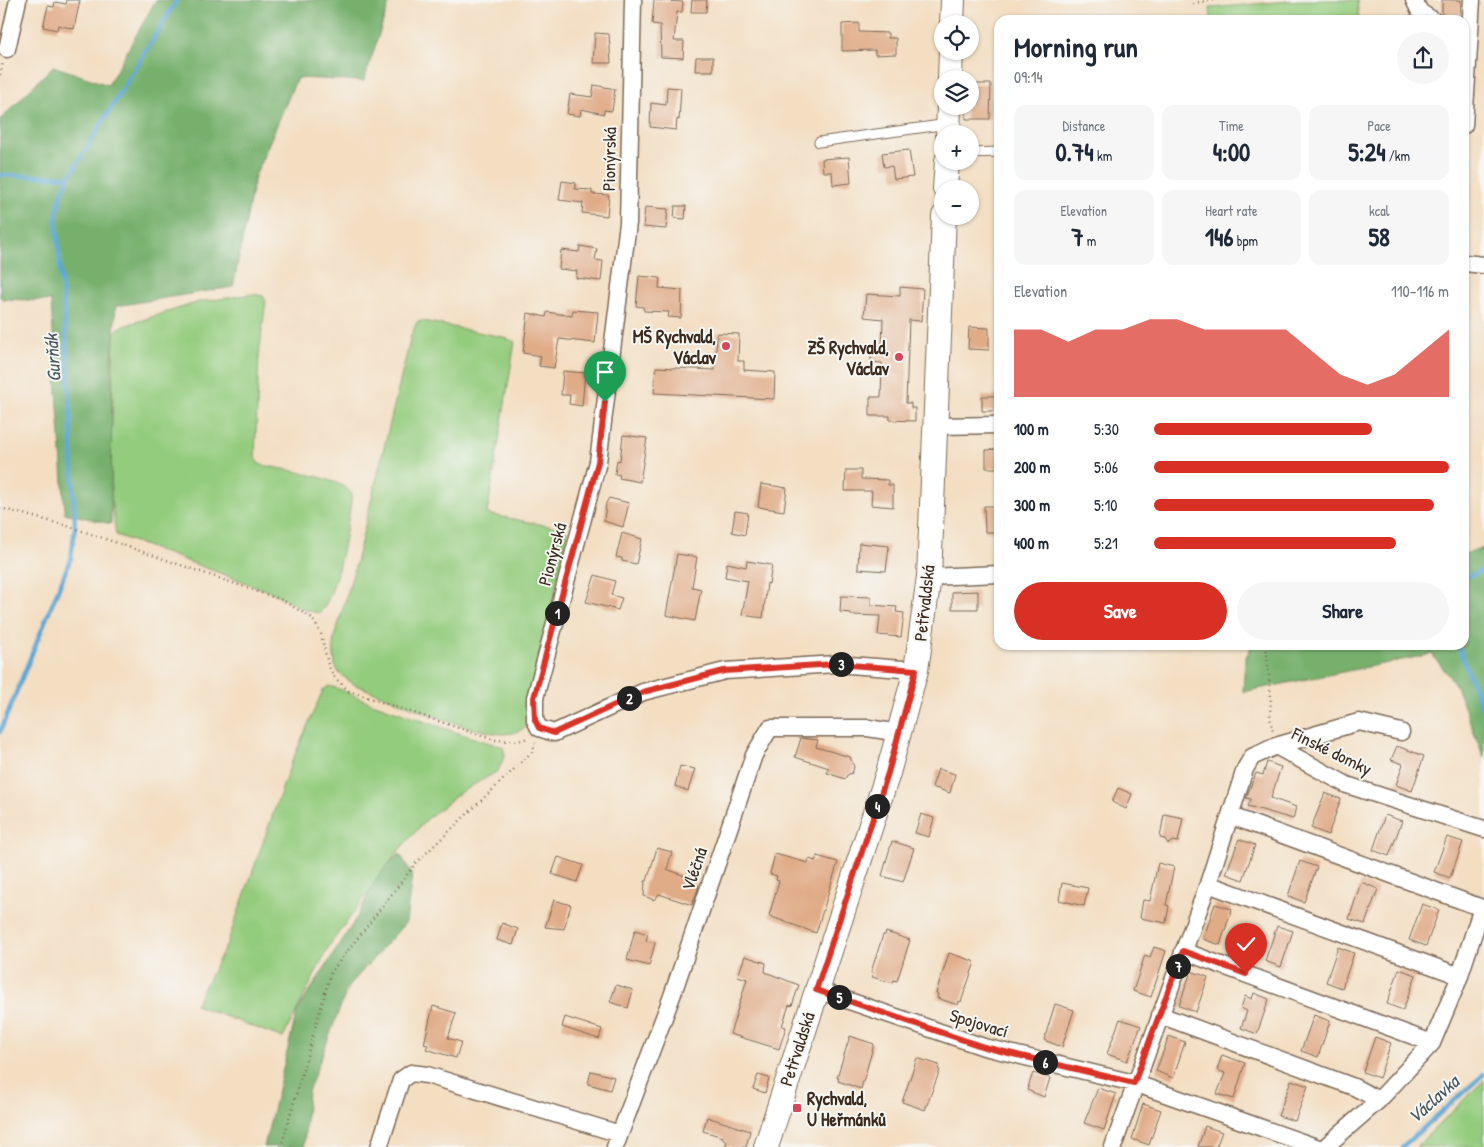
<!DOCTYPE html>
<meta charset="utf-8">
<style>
:root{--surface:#fff;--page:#f6f6f7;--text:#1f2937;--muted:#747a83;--accent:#d93025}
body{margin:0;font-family:"Patrick Hand",sans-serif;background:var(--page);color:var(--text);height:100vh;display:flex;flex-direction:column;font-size:19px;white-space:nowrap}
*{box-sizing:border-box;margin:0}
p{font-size:16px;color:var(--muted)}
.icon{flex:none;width:28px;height:28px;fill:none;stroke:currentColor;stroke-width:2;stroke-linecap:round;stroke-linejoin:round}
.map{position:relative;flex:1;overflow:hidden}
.panel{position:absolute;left:994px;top:15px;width:475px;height:635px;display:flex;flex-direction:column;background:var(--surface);border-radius:15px;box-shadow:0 1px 4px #0004}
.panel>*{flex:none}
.controls{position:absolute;left:934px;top:15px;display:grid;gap:10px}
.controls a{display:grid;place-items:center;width:45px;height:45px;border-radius:50%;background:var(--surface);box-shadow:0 1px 4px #0004;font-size:25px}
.pin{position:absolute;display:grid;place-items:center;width:42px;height:42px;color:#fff;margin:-51px -21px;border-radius:50% 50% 50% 0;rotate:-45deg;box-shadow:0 0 5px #0007}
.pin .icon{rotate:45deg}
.km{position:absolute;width:25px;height:25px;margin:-12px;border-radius:50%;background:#222;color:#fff;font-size:14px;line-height:25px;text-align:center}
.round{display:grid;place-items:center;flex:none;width:52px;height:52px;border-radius:26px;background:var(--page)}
.headline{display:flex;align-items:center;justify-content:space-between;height:85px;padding:0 20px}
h1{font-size:28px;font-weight:700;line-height:38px}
.stats{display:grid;grid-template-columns:repeat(3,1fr);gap:8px;height:85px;padding:5px 20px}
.stats div{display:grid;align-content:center;border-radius:12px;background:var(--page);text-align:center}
.stats b{font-size:25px;font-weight:700}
.stats small{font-size:14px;font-weight:400}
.stats p{font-size:14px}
.chart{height:140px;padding:10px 20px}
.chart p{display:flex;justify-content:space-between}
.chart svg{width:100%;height:90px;margin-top:5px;fill:var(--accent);opacity:.7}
.button{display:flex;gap:10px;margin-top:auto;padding:10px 20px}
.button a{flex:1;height:58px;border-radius:30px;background:var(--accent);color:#fff;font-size:20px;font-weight:700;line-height:58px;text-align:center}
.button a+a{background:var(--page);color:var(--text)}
ul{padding:0 20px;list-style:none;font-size:16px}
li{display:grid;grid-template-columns:80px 60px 1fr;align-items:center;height:38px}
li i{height:12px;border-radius:6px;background:var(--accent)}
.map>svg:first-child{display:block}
.green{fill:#94cc7e;stroke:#687b4e}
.forest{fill:#77b06d;stroke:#596d46}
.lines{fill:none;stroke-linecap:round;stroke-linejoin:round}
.stream{stroke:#5ca6d3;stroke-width:4.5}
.building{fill:#e0ab87}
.lane-casing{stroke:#7b6957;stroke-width:11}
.street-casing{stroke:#7b6957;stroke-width:19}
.secondary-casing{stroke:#7b6957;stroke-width:26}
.path{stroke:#7b6957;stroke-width:2.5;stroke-dasharray:1 4;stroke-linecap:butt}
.lane{stroke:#fff;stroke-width:9}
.street{stroke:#fff;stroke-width:16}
.secondary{stroke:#fff;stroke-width:24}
.route-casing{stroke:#fff;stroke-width:10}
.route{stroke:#d93025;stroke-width:6}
.poi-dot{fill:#d1495b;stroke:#f6f6f2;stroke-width:2}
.labels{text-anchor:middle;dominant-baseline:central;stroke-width:4;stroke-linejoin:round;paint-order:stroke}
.street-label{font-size:18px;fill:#3b2a1e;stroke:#f6f6f2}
.poi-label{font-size:18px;font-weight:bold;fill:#3b2a1e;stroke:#f6f6f2;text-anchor:end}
.water-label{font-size:19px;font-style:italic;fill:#47555d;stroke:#f6f6f2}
</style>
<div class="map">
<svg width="1484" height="1147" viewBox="0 0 1484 1147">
<rect width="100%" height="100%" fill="#f6f6f2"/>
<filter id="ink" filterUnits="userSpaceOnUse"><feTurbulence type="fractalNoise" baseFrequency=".02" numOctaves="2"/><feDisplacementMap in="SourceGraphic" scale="10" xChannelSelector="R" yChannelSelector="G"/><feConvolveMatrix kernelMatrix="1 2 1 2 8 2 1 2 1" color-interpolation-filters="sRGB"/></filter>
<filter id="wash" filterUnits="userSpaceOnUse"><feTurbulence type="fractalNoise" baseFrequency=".0096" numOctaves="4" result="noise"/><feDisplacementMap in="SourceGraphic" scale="20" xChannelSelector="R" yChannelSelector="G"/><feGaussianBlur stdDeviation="1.12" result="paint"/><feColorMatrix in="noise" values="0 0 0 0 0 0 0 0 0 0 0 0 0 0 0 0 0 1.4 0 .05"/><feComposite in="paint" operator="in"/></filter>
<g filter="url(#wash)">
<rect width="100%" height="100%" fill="#f3dec2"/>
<path class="green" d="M1299,0H1357L1359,20H1211L1210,8Z
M253,294L263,296L266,301L259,354L255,457L259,464C282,470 339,476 352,494C349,516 336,602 319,613L305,610L274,593L116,535L110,488L114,333L120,327L199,302Z
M423,321L503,337L515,342L487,514L560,528L568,532L526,726C519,734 505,735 494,733C447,725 400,701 355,685L340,674L335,666L333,643L356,563L411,336L417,322Z
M329,686C340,688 362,700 375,704C417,719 459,734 503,747L505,755L498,771L461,792L427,819L400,849L329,946L283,1038L195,1005L227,944L290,766L323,690Z
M1484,1080V1147H1416Z"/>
<path class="forest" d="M156,0H390L364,81L297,78L255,176L233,287L116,306L112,360L111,524L65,513L51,301L3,299L0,297V120L53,66L108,85Z
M1484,548V758L1455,684L1432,654L1243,692L1245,659L1252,645H1464V554Z
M400,854L412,874L406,922L348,987L308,1092L304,1147H264L297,1011L357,917L375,881L389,863Z"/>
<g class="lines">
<path class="stream" d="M0,175L69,177
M1464,578L1484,570
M1458,645L1484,714
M0,732L71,558L75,527L69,372L56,218L61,194L69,177L177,0
M1402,1147L1484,1074"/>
</g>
<g id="blocks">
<path class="building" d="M67,0H80L74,29L58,25L57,30L43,27L48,6L54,7L55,2L66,4Z
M654,0L683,2L682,12H677L674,41H684L683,58L661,57L660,25L652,24Z
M692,0H707L706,12H691Z
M1442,0H1461L1460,17L1442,16Z
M859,23V32L888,33V38H896V54L875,55V50L842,51V24Z
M595,33L609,34L611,63H593Z
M696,57H713V71H695Z
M970,84H991L990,119H966V106H970Z
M594,85L615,89L612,111L604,110V114L581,109L580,116L567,114L570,94L592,97Z
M667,87L681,88L679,120L677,119L676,130L650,127L651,103L666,105Z
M909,150L913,177L894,179L892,166L884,167L882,153Z
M849,157L851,183L833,185L832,172H823L822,159Z
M562,181L576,183L575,189L592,190V194L609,195L607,216L582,213L583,203L559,200Z
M675,206H686L685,219L674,218Z
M645,207L668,209L666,229L643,227Z
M580,246L597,249L595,260L603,261L601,281L576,278L577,271L559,269L561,250L579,252Z
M639,276L660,278L659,288L682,290L681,318L668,317L669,312L644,311L643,307L636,306Z
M900,287L923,289L921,321L909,320L906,403H911V408H915V421L890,420V416H870V397H881L882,363L871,362V347H882L883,319L864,317L866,294L900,296Z
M573,310L598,312L595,343L559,339L554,368L539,366L541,356L523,353L528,313L546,317L547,312L572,316Z
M969,327L989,328V350L968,349Z
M717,333L739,334L738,361H744V370L775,372L774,399L654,393L656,367L715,370Z
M563,371L585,373L582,406L569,404L570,395H561Z
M982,396H999V411H982Z
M623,435L647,438L640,482L619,478L620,475L615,474L617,460L620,461Z
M999,449V468H986V450Z
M846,470H861V479L888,480V485H893V507L871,505L872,491H845Z
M761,484L787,488L784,511L758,507Z
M609,498L629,503L623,527L604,521L606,503Z
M984,506H999V532H985Z
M735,511L748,513L745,535L732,532Z
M622,533L642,539L636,564L622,561V558L616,557Z
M859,543L889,546L886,571L858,569Z
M677,554L697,557L692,587L701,589L695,621L666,615Z
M747,561L772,565L769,584L767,583L763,618L742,615L748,581L725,577L727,563L746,567Z
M595,575L615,581L611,595L622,598L618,610L586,602Z
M978,591V609H952V592Z
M841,596L871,597V605L897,607L896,612L904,613L901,637L878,635L880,616L851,615V613L840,612Z
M801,738L818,740L816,747L850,757L854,767L852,773L847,775L845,779L827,773L829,768L795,757Z
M1397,746L1424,756L1412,791L1396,785L1403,764L1391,760Z
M1267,762L1281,767L1271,798L1296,807L1293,819L1248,806L1251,799L1246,798L1256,773L1263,775Z
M680,766L695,769L688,791L675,786Z
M938,769L955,774L950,793L932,787Z
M1118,788L1132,794L1126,809L1112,802Z
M1325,793L1341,799L1328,835L1311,828Z
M921,814L934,818L929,837L915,833Z
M1164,814L1183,818L1178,842L1173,841L1168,844L1165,839L1160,838Z
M1385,815L1402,821L1389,856L1373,850Z
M1447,837L1463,842L1450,878L1434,872Z
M1239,839L1255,845L1243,880L1226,874Z
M892,841L914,848L903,882L882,876Z
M657,848L672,852L667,869L690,878L689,882L699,886L692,905L659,894L654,900L644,896L645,881H647Z
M775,854L808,863L809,859L815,861L817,856L838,862L816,933L769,916L779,881L776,880L777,876L770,874Z
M558,857L583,865L577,882L552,874Z
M1300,861L1317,867L1304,902L1288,896Z
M1158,863L1174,867L1166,905L1169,906L1166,923L1140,918L1143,900L1150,901Z
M1361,882L1378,889L1365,924L1349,919Z
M1062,883L1088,888L1084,906L1059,900Z
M554,900L571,905L564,929L545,927Z
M1215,904L1232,909L1220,945L1203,939Z
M1422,904L1439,910L1426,946L1409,940Z
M502,923L518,929L513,945L497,940Z
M1277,926L1293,931L1281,967L1265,961Z
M635,930L648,934L646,941L655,943L649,966L627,960Z
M886,932L910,940L897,981L894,980L893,983L872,977L873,973L871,972L883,935H885Z
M1154,947L1166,951L1151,997L1133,991L1145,955L1150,957Z
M1338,947L1354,953L1342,988L1326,982Z
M949,953L973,961L974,965L961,1002L959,1001L958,1005L937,998L938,994L936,993Z
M745,956L766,963L765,972L799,985L792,1006L789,1005L782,1026L786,1027L779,1049L730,1034L747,979L738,976Z
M1399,969L1416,975L1403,1010L1387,1004Z
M1191,971L1208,977L1196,1012L1179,1006Z
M616,985L633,990L628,1008L610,1002Z
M1254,993L1269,999L1257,1034L1241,1028L1247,1011L1241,1008L1245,996L1252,999Z
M1055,1004L1074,1010L1062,1047L1044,1040Z
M433,1006L456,1013L448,1038L461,1042L456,1058L426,1049L428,1045L424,1044Z
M1314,1015L1330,1021L1318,1057L1301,1051Z
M565,1017L602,1029L599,1039L562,1027Z
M1120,1019L1141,1026L1127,1061L1107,1054Z
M850,1036L874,1044L861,1089L838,1081L839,1077H837Z
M1169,1036L1185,1042L1173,1078L1156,1071Z
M1375,1037L1391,1043L1379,1078L1363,1072Z
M1222,1055L1245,1063L1234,1099L1217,1094L1225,1073L1217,1070Z
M917,1058L939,1065L938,1069L940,1070L925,1110L902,1102Z
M591,1071L614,1077L610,1090L588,1084Z
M1033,1073L1050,1078L1044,1097L1027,1090Z
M758,1075L769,1078L765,1093L753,1089Z
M1291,1080L1308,1086L1295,1121L1278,1116Z
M1098,1088L1116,1094L1104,1130L1084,1123Z
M1143,1104L1161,1110L1149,1145L1132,1139Z
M707,1117L750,1131L746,1147H725L727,1141L723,1140V1137L703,1131Z
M1205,1126L1222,1132L1216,1147H1198Z"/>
</g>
</g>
<g filter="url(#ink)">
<use href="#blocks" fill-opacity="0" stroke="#7b6957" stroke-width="1"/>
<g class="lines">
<g class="lane-casing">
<path id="lane" d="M819,142L948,124
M970,153L999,152"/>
</g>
<g class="street-casing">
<path id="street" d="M633,0L628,223L598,462L535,698V720L539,728L554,733L643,692L725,671L836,664L916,670
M1414,0L1420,12L1433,20
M7,49L18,0
M1464,125L1472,0
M1464,263L1484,265
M935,426L999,425
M929,577L999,574
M1276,746L1359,722L1401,732
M1231,816L1482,908L1458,981L1432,1043L1379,1100L1325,1147
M1208,884L1460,976
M1183,951L1432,1043
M817,990L984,1047L1134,1083L1316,1147
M1160,1015L1354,1087L1379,1100
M379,1147L401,1080L411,1073L427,1075L620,1134
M615,1147L672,996L754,755L770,728H868L899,733
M1113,1147L1208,884L1245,769L1252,757L1276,746L1347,785L1484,829"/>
</g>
<g class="secondary-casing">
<path id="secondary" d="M952,24L953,0
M950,79L951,51
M948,134L949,106
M945,189L947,161
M766,1147L888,773L916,670L929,577L944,216"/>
</g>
<path class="path" d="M1193,3L1215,0
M0,75L3,63
M0,508L68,526L282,600L312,618L321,634L328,665L335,678L349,691L494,740L518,741L528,738
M1266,645L1271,697L1270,717L1273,733
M281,1147L331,972L417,862L533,751L535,743"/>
<use href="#lane" class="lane"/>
<use href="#street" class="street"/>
<use href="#secondary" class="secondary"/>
</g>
</g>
<g class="lines" filter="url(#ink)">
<g class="route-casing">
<path id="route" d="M605,402L598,462L534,698L535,720L539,728L554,733L643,692L724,671L836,664L916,670L888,773L816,990L984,1047L1134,1083L1183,951L1246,974"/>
</g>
<use href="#route" class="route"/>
</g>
<g class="poi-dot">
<circle cx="726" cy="346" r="5"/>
<circle cx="899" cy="357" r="5"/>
<rect x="792" y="1103" width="10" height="10" rx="2.5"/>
</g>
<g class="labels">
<g class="street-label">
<text transform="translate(609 159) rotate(-89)">Pionýrská</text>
<text transform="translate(552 554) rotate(-75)">Pionýrská</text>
<text transform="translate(924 603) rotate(-84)">Petřvaldská</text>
<text transform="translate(1332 751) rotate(26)">Finské domky</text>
<text transform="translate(694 869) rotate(-71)">Vléčná</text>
<text transform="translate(979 1023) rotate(17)">Spojovací</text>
<text transform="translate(797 1049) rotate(-72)">Petřvaldská</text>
</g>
<g class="poi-label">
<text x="716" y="336">MŠ Rychvald,<tspan x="716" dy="21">Václav</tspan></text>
<text x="889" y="347">ZŠ Rychvald,<tspan x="889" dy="21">Václav</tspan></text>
<text x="807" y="1098" text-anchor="start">Rychvald,<tspan x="807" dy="21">U Heřmánků</tspan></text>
</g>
<g class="water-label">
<text transform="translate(52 358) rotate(-94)">Gurňák</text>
<text transform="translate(1433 1099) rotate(-42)">Václavka</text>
</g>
</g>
</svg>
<div class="controls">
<a><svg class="icon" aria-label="locate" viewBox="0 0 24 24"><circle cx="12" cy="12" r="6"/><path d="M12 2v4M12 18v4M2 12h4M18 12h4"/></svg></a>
<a><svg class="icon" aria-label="layers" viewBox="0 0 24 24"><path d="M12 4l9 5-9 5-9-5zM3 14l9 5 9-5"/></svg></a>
<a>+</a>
<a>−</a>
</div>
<div class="pin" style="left:605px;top:402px;background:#1e9e55"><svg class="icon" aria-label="arrive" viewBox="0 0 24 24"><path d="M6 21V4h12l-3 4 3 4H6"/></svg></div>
<div class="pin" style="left:1246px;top:974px;background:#d93025"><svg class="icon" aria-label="check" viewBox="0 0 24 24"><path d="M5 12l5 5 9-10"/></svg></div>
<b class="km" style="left:557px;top:613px">1</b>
<b class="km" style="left:629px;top:698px">2</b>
<b class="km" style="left:841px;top:664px">3</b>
<b class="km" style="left:877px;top:806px">4</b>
<b class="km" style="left:839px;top:997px">5</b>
<b class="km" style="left:1045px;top:1062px">6</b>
<b class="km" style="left:1178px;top:966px">7</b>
<section class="panel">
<div class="headline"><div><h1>Morning run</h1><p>09:14</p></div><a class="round"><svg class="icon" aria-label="share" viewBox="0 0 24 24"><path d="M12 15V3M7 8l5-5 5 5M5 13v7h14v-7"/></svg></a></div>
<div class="stats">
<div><p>Distance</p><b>0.74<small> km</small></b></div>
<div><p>Time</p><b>4:00</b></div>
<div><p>Pace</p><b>5:24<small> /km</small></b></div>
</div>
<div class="stats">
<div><p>Elevation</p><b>7<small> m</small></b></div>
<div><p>Heart rate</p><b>146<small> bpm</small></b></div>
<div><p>kcal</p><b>58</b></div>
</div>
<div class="chart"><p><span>Elevation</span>110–116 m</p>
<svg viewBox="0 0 160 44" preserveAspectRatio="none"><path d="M0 44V11L10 11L20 17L30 11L40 11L50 6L60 6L70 11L80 11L90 11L100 11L110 22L120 33L130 38L140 33L150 22L160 11V44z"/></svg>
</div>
<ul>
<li><b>100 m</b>5:30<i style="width:74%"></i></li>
<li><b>200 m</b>5:06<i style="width:100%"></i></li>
<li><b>300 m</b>5:10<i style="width:95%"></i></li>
<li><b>400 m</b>5:21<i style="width:82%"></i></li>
</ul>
<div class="button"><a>Save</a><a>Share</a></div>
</section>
</div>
